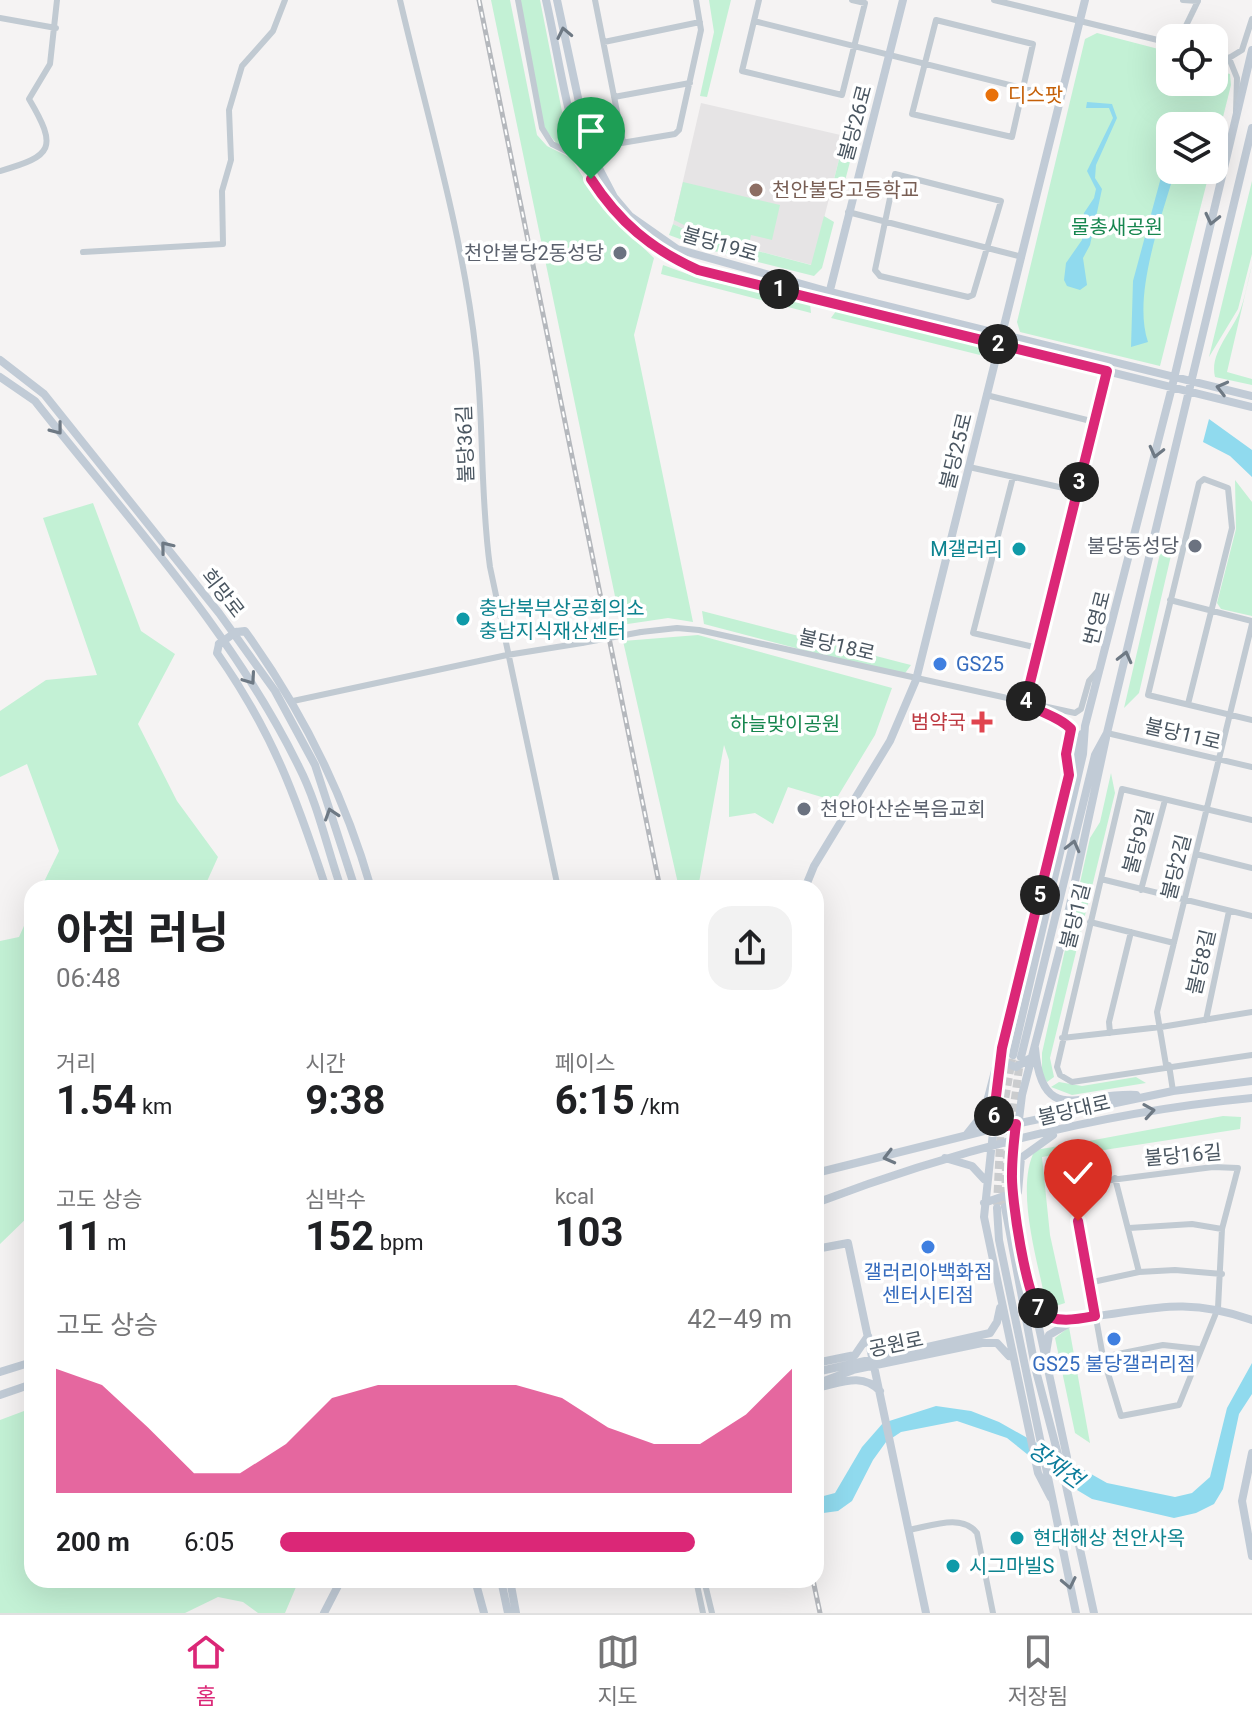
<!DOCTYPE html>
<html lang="ko">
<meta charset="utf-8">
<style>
:root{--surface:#fff;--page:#f2f2f2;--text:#202124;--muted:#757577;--line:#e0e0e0;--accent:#db2777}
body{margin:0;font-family:Roboto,"Noto Sans KR",sans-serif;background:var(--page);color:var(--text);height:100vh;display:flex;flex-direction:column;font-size:30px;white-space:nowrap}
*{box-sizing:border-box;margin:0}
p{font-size:26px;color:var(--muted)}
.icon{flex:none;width:44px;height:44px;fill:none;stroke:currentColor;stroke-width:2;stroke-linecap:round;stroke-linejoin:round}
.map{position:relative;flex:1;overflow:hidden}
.sheet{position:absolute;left:24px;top:880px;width:800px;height:708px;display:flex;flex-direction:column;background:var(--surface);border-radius:24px;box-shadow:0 8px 32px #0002}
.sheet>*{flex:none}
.buttons{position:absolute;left:1156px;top:24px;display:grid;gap:16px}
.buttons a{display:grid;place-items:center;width:72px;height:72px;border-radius:16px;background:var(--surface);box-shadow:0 8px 32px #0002;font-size:40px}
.pin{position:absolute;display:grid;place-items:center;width:68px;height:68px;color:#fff;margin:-82px -34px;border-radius:50% 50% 50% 0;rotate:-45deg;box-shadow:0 0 8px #0007}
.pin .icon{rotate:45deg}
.km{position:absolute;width:40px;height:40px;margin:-20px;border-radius:50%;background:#222;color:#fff;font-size:22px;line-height:40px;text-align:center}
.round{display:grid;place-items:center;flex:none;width:84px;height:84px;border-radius:24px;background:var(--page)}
.overview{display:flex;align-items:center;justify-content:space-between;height:136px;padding:0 32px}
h1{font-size:44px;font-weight:700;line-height:60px}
.figures{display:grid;grid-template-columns:repeat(3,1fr);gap:12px;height:136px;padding:8px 32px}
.figures div{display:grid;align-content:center}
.figures b{font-size:40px;font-weight:700}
.figures small{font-size:22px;font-weight:400}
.figures p{font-size:22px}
.chart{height:224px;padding:16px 32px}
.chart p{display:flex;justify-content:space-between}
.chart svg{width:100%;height:144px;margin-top:8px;fill:var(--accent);opacity:.7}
ul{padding:0 32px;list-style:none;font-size:26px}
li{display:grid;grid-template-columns:128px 96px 1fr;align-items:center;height:60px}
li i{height:20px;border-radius:10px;background:var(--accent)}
.tab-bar{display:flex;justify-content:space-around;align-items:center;height:112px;border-top:2px solid var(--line);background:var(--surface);font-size:22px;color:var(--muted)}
.tab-bar a{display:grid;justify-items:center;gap:4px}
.tab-bar .active{color:var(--accent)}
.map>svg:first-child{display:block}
.education{fill:#e6e4e5}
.green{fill:#c3f1d5}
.water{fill:#90daee}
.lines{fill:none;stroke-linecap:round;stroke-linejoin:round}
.secondary-tunnel{stroke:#caccce;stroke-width:8;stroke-dasharray:8 4;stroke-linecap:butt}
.street{stroke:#c1cad2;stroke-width:6}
.secondary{stroke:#c1cbd6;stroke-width:8}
.rail-casing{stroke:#b5b8bd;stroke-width:5}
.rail{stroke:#fff;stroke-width:2;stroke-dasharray:6;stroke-linecap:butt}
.street-bridge{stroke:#c1cad2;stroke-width:6}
.secondary-bridge{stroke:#c1cbd6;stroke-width:8}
.oneway{stroke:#6e7984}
.route-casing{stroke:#fff;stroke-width:16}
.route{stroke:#db2777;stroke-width:10}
.food-dot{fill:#e8710a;stroke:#fff;stroke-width:3}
.education-dot{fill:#8d6e63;stroke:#fff;stroke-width:3}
.worship-dot{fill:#6b7280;stroke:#fff;stroke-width:3}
.culture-dot{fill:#0f9aa8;stroke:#fff;stroke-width:3}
.shop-dot{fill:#3f7fe0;stroke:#fff;stroke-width:3}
.health-dot{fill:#e0444e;stroke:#fff;stroke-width:3}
.labels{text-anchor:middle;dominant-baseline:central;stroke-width:7;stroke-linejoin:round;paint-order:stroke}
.food-label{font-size:20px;fill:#c56008;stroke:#fff;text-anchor:start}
.street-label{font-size:20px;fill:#4a5661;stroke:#fff}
.education-label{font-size:20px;fill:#785e54;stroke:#fff;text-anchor:start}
.park-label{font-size:20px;fill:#17864f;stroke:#fff}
.worship-label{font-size:20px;fill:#5b616d;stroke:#fff;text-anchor:end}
.culture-label{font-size:20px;fill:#0d838f;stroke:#fff;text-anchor:start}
.shop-label{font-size:20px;fill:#366cbe;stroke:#fff}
.health-label{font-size:20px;fill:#be3a42;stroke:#fff;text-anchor:end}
.water-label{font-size:22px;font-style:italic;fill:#0c7c9b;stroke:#fff}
</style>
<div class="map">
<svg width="1252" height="1613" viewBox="0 0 1252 1613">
<rect width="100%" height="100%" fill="#f5f3f3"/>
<path class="education" d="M701,103L845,136L812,265L697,235L673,224Z"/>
<path class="green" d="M491,0H510L537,135L547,146L571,158L603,209L654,258L634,335L693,622L668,618L621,625Z
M518,0H540L569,147L557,144L544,128Z
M709,0H731L707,97L700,96L714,32Z
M1097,33L1170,52V82H1214V70L1230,74L1231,85L1214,153V126H1170V170H1210L1160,366L1020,332L1017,322L1085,39Z
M845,136L856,139L841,196L835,201L829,199Z
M1252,181V254L1238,309L1209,357Z
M683,182L780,205L772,240L751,235L749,245L698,232L674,220Z
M824,216L834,222L822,268L814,276L710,250L669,235L673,224L697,235L811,265Z
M663,265L701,279L810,304L811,313L661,274Z
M1252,265L1227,372L1252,379V385L1215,377C1209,352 1234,330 1241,308C1246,294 1248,279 1252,265Z
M836,311L973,343L981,351L980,355L831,318Z
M1235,480L1252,502V616L1221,609L1217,603L1236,529Z
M93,503L141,631L175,654L138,724L177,801L218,857L204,888H41L59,851L27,764L0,777V711L46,680L97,675L43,518Z
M1166,540L1173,547L1139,693L1124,708L1162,545Z
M702,611L903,663L911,665L903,676L704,624Z
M698,635L892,688L875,735L835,801L788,787L773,824L755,813L729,817V760L724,745L698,888H679L623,641Z
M1111,773L1115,793L1050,1058L1054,1077L1047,1082L1042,1074V1053L1090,838L1100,822Z
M32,908V1213L0,1244V941L19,937Z
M1136,1077L1146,1083L1072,1095L1051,1087L1059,1082L1082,1086Z
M1223,1116L1241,1117L1240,1129L1078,1154V1143Z
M1065,1145V1153L1042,1157L1050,1235L1065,1303L1056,1306L1045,1299C1037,1259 1015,1187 1035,1150Z
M1069,1327L1090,1443L1075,1433L1055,1338Z
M32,1408V1580H299L285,1613H258L243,1602L218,1597L185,1613H0V1420Z"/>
<path class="water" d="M1087,102L1112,104L1117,118L1096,165L1095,178L1102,189L1090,245L1083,258L1087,285L1080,290L1067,286L1064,280L1066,263L1082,240L1084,213L1094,198L1096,189L1087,171L1113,118L1109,108H1086Z
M1170,144V170H1175C1162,217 1132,295 1148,342L1131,347L1133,281Z
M1209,419L1252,450V477L1230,456L1203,442Z
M1252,1363V1394L1239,1414L1223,1489L1214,1504L1196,1513L1174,1518L1092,1499L1057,1478L1007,1438L957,1421L901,1432L886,1442L873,1460L852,1501L838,1511L816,1514V1498L835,1493L862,1447L883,1423L936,1406L971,1411L999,1422L1107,1483L1175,1497L1192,1493L1210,1477L1227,1408Z"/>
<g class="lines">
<path class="secondary-tunnel" d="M997,1205L1001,1123L1012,1059
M1005,1207L1006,1164L1020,1061"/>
<path class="street" d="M400,0C427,116 463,234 476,353C484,424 480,496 490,567L558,888
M518,0L542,128L552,144L568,152L675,134L679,130L701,30L696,0
M595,0L623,142
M759,0L742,71L842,95L865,3L852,0
M994,0L1170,43
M1183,0L1198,1
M0,18L56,28
M936,20L1033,44L1012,137L912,114Z
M754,21L1061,98
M1180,38L1197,3
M604,42L700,22
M1214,54L1229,58L1242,50L1252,19
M1229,58L1237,78L1236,112
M614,97L690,83
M0,171C53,156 58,148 29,99L50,64L57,0
M895,174L1001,201L973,295L968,297L880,276L875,270Z
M848,212L1022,257
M83,252L223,244L222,191L231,160L229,110L242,66L273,31L285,0
M986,395L1095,422
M969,467L1077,491
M1013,477L973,633L1038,648
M1170,600L1252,621
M641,632L677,628L699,630L1075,713L1081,709L1089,681L1097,672
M293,701L507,655L582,643
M1025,703L1107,371
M1188,704L1232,528L1228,488L1204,479L1199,483L1148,695L1252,720
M1028,705C1042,714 1061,718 1071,729L1066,754L1069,775
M1107,733L1252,767
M1252,820L1122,789L1057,1067L1060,1075L1072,1082L1252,1055
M1196,854L1252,868
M1101,879L1252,916
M1141,890L1165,800
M1090,922L1174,943
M1206,1020L1229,911
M1110,1033L1109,1022L1131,932
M1062,1038L1161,1027L1252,1012
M1166,1065L1157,1012L1252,624
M1169,1065L1173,1091
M1213,1167L1238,1168L1222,1229L1218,1308L1179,1405L1121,1416L1103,1357L1072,1185Z
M1129,1228L1192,1224L1222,1229
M1139,1272L1175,1270L1222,1274
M1088,1283L1139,1272L1115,1178
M1103,1357L1163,1345L1199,1349
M909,1530C931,1526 962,1513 977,1533L993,1613
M696,1580L703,1613
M704,1580L712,1613"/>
<path class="secondary" d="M546,0C573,120 570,213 698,270L1252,407
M557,0L589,149L614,197L630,216L677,249L830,292L1252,396
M829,294L903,0
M0,360L44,394L219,613L275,691L315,765L355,888
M0,377L35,401C127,518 233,632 299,767C318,804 327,848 341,888
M236,632L245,631C302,710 344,794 371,888
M219,644L217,653C273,733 296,797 326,888
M805,888L814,866L890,741L916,680L1085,0
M1002,1048L984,1217L1038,1473L1051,1498
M1035,1048C1042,1128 1081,1092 1136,1095
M1013,1055L1083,754L1085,726L1172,387L1252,50
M1003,1057L1005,1063L1016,1067L1029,1059
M1021,1057L1095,755L1107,733L1252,128
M967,1134L983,1114L988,1098L1082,734
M945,1158L972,1166L984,1179
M816,1173L992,1129L1173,1091L1252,1081
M1018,1192L1021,1158L1053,1135
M816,1203C956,1150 1103,1112 1252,1098
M984,1203L1004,1196L1015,1204
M1005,1207L1035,1367L1065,1481L1094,1613
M997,1208L999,1240L1076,1613
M816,1249L848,1243L926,1613
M1035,1303L1052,1319C1132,1319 1169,1290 1252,1320
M1046,1353L1049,1335L1073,1321
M816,1363L855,1355L868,1336
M852,1370L982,1343H997L1009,1356
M0,1372L32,1362
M816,1372L990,1333L997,1322L1000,1308
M816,1384L856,1369
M816,1388C839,1384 861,1371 880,1391
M0,1395L32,1384
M1252,1453L1242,1501L1252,1556
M1065,1481L1067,1457L1022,1249L1012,1176L1022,1095L1063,937L1106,738
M475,1580L484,1613
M501,1580L508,1613
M510,1580L516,1613
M324,1613L341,1580"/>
<g class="rail-casing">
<path id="rail" d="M479,0L660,888
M813,1580L820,1613"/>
</g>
<use href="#rail" class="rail"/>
<path class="street-bridge" d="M582,643L641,632"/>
<path class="secondary-bridge" d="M219,644L236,632"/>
</g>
<defs><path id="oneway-chevron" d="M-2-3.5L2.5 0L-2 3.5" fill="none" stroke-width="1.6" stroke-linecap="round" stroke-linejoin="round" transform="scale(2)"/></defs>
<g class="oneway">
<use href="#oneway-chevron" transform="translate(564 33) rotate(-102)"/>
<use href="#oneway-chevron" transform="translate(1212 219) rotate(103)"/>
<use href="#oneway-chevron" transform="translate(1222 388) rotate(-166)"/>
<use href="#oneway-chevron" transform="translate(57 429) rotate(52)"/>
<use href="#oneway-chevron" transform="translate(1156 452) rotate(104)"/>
<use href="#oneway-chevron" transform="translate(166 547) rotate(-129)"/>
<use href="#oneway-chevron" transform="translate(1125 657) rotate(-76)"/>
<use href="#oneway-chevron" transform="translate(250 679) rotate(55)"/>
<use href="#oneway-chevron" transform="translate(331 814) rotate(-108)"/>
<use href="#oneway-chevron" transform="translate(1073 846) rotate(-76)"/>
<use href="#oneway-chevron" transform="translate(1149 1111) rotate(-9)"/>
<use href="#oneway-chevron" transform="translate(889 1157) rotate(165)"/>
<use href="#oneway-chevron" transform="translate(1069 1583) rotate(78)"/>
</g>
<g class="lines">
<g class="route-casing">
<path id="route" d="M591,179C619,222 651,249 698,270L1107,371L1025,703C1039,712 1060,717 1071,729L1066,754L1069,775L1002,1048L992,1129L1016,1124C1014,1140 1012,1157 1012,1174C1011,1197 1026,1298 1041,1312C1054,1324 1079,1319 1095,1316L1078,1221"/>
</g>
<use href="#route" class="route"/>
</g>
<circle class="food-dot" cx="992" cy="95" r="8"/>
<circle class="education-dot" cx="756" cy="190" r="8"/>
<g class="worship-dot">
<circle cx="620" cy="253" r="8"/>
<circle cx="1195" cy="546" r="8"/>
<circle cx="804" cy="809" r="8"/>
</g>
<g class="culture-dot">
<circle cx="1019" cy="549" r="8"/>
<circle cx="463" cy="619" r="8"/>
<circle cx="1017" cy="1538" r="8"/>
<circle cx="953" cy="1566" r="8"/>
</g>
<g class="shop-dot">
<circle cx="940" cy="664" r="8"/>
<circle cx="928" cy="1247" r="8"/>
<circle cx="1114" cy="1339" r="8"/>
</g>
<path class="health-dot" d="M978 710h8v8h8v8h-8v8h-8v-8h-8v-8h8z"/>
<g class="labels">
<g class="food-label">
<text x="1008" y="95">디스팟</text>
</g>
<g class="street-label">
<text transform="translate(855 123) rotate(-75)">불당26로</text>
<text transform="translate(720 244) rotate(16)">불당19로</text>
<text transform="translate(465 444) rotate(-92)">불당36길</text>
<text transform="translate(956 451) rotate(-76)">불당25로</text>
<text transform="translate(223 593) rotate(52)">희망로</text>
<text transform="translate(1097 618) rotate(-76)">번영로</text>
<text transform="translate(837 645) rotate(13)">불당18로</text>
<text transform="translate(1183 734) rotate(13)">불당11로</text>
<text transform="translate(1138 841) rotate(-75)">불당9길</text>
<text transform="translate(1176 867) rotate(-76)">불당2길</text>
<text transform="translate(1075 916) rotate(-76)">불당1길</text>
<text transform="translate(1201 962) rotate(-77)">불당8길</text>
<text transform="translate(1074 1110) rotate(-13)">불당대로</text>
<text transform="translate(1183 1155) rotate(-5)">불당16길</text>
<text transform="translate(896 1344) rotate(-12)">공원로</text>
</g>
<g class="education-label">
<text x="772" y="190">천안불당고등학교</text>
</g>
<g class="park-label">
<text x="1117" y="227">물총새공원</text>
<text x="785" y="724">하늘맞이공원</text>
</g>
<g class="worship-label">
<text x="604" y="253">천안불당2동성당</text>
<text x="1179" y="546">불당동성당</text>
<text x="820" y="809" text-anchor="start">천안아산순복음교회</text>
</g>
<g class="culture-label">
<text x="1003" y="549" text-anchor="end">M갤러리</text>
<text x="479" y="608">충남북부상공회의소<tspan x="479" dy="23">충남지식재산센터</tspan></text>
<text x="1033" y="1538">현대해상 천안사옥</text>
<text x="969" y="1566">시그마빌S</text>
</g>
<g class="shop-label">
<text x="956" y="664" text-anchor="start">GS25</text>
<text x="928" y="1272">갤러리아백화점<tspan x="928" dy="23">센터시티점</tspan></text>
<text x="1114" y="1364">GS25 불당갤러리점</text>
</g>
<g class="health-label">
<text x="966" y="722">범약국</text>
</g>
<g class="water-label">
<text transform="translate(1056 1465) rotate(36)">장재천</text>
</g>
</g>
</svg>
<div class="buttons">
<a><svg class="icon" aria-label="locate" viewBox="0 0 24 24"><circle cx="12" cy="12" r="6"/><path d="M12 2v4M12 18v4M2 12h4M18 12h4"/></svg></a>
<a><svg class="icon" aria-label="layers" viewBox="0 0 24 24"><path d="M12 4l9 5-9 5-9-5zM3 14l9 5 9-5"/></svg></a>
</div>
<div class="pin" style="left:591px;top:179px;background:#1e9e55"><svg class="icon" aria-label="arrive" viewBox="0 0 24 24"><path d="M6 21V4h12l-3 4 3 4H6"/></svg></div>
<div class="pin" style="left:1078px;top:1221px;background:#d93025"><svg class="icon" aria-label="check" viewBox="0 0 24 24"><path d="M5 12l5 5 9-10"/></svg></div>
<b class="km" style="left:779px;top:289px">1</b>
<b class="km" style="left:998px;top:344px">2</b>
<b class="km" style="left:1079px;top:482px">3</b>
<b class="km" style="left:1026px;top:701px">4</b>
<b class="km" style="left:1040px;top:895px">5</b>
<b class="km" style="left:994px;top:1116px">6</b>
<b class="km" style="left:1038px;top:1308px">7</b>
<section class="sheet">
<div class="overview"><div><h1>아침 러닝</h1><p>06:48</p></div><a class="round"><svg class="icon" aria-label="share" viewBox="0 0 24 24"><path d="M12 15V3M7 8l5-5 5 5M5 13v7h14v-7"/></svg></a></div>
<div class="figures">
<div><p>거리</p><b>1.54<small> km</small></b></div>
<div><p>시간</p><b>9:38</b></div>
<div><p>페이스</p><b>6:15<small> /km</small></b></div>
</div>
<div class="figures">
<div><p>고도 상승</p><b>11<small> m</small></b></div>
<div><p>심박수</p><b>152<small> bpm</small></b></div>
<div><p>kcal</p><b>103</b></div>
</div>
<div class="chart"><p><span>고도 상승</span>42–49 m</p>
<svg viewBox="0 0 160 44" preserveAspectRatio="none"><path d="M0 44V6L10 11L20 24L30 38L40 38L50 29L60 15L70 11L80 11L90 11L100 11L110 15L120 24L130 29L140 29L150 20L160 6V44z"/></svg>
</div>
<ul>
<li><b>200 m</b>6:05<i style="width:81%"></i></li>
</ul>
</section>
</div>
<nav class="tab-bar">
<a class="active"><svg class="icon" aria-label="home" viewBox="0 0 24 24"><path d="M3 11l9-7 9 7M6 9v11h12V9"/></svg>홈</a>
<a><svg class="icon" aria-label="map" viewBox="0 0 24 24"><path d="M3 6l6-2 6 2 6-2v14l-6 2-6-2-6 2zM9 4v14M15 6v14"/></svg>지도</a>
<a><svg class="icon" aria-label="saved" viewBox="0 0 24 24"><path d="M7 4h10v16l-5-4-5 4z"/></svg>저장됨</a>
</nav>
